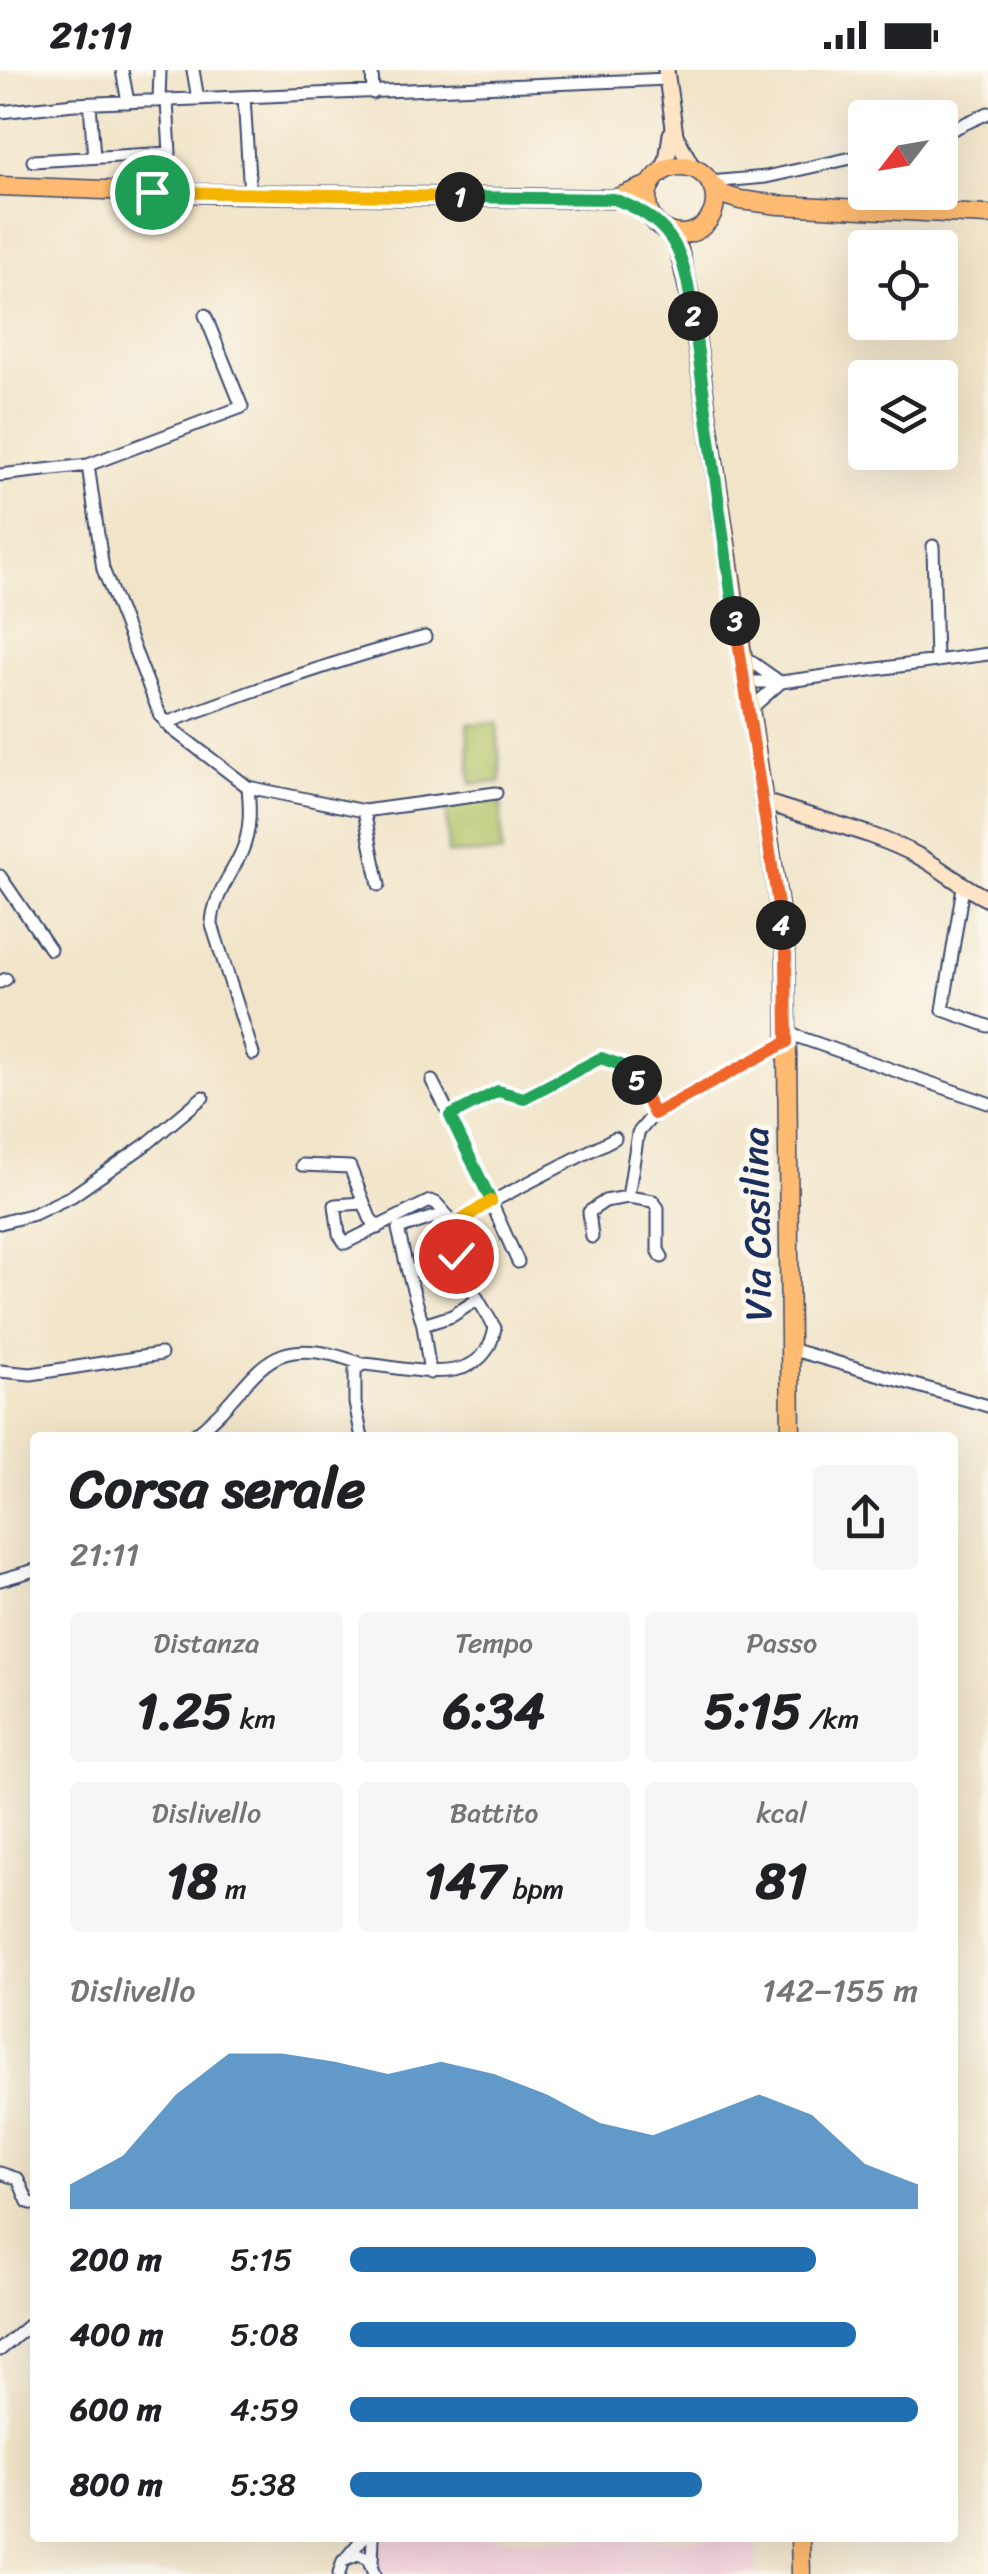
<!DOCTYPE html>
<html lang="it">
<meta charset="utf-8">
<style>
:root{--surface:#fff;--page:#f6f6f6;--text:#202124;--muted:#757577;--accent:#1f6fb2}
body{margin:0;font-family:Sriracha,sans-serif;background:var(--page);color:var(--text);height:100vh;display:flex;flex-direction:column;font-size:38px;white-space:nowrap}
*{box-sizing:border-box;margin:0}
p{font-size:32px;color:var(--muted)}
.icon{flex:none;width:55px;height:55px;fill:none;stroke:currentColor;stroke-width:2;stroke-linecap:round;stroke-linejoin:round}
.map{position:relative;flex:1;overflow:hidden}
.side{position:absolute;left:30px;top:1362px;width:928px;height:1110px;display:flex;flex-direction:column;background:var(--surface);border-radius:10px;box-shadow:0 10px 40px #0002}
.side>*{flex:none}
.needle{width:65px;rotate:239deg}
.controls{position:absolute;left:848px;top:30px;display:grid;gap:20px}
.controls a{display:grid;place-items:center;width:110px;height:110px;border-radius:10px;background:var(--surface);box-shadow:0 10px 40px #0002;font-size:50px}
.pin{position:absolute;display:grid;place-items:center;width:85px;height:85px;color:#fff;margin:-42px;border:5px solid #fff;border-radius:50%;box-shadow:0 2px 10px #0007}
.km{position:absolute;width:50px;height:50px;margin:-25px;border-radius:50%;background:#222;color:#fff;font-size:28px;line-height:50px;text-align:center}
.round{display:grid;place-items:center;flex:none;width:105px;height:105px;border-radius:10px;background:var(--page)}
.summary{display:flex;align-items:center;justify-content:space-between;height:170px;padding:0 40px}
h1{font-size:55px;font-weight:700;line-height:75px}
.metrics{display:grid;grid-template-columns:repeat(3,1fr);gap:15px;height:170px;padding:10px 40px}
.metrics div{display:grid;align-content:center;border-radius:10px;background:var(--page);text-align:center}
.metrics b{font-size:50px;font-weight:700}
.metrics small{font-size:28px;font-weight:400}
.metrics p{font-size:28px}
.chart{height:280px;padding:20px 40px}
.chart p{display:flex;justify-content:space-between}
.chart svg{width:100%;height:180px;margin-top:10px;fill:var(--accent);opacity:.7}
ul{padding:0 40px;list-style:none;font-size:32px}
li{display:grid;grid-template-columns:160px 120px 1fr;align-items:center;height:75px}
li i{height:25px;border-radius:12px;background:var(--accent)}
.status{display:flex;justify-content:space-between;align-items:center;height:70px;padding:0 50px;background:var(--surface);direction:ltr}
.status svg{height:28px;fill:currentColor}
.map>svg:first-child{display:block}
.built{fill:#f4cfdc}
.green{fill:#b0c164;stroke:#667861;stroke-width:2.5}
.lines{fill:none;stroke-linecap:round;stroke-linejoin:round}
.street-casing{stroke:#3b4a6e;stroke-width:15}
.secondary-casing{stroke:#3b4a6e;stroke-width:19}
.primary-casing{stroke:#3b4a6e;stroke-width:21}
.street{stroke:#fff;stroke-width:11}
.secondary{stroke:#ffe4c6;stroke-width:15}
.primary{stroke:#febb71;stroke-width:18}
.split-1-casing{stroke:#fff;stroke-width:20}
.split-2-casing{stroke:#fff;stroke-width:20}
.split-3-casing{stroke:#fff;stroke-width:20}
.split-4-casing{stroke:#fff;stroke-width:20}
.split-5-casing{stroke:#fff;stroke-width:20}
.split-6-casing{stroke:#fff;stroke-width:20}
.split-7-casing{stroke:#fff;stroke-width:20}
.split-1{stroke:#f5b400;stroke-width:12}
.split-2{stroke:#22a559;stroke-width:12}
.split-3{stroke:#22a559;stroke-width:12}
.split-4{stroke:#f0652b;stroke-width:12}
.split-5{stroke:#f0652b;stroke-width:12}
.split-6{stroke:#22a559;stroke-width:12}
.split-7{stroke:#f5b400;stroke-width:12}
.labels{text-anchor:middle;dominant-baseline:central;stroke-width:10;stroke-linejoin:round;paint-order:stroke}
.street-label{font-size:38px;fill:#1b2f5e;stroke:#fbf7ec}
</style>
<div class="status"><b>21:11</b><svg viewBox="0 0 49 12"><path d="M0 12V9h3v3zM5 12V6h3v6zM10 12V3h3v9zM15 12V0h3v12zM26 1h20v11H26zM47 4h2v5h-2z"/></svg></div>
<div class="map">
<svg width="988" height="2504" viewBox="0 0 988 2504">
<rect width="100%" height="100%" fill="#fbf7ec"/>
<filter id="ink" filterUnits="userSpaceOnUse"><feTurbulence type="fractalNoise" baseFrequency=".01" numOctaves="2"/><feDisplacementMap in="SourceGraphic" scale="20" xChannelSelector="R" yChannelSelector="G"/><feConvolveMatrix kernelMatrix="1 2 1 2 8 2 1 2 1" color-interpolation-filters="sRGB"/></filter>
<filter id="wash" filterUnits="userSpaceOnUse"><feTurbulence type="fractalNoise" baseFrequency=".0048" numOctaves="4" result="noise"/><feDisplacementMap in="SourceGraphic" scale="40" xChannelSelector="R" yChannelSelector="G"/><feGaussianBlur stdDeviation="2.25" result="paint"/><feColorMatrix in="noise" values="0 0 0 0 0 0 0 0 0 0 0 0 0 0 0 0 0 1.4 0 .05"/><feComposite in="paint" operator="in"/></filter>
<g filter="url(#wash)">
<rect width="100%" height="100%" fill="#f1e4c8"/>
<path class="built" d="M380,2468H757V2504H363Z"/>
<path class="green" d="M497,652L501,712L471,714L467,654Z
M501,728L502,783L448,784L446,730Z"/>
</g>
<g filter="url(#ink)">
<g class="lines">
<g class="street-casing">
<path id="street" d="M122,0L128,32
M193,0L198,29
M372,0L373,23
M244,27L250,124
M159,31L160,0
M90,34L94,87
M0,42L74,34L668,9
M940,65L988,43
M33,91L170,83L167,31
M710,112L766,107L865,85
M88,395L242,337L205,245
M0,405L88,395L103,499L160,645L172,659L248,717L364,741
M933,476L936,591
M743,586L777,610
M745,618L752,612H781L988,584
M751,645L756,634L781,612
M166,653C251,621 337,590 425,567
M248,717C250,738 251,760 242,781C232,804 212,828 212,855L253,984
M0,806L50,879
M379,815L364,741L496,723
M963,817L943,940L988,956
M0,912L6,909
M787,963L988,1033
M432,1011L450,1046
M302,1095L350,1097L370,1148L378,1158
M628,1127L653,1131L658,1138V1180L662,1187
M363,1133L335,1135L339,1164L345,1173L430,1131L436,1133L456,1155
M0,1153L34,1144L72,1126L148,1073L203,1027
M592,1167L589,1142L605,1131L628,1127L638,1063L654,1044
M518,1192L491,1132L615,1068
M408,1202L398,1159L435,1147L448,1159
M423,1255L408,1202L456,1186
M790,1279L988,1336
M0,1301L31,1304L161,1284
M430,1303L423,1255L452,1246L478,1229
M190,1368C261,1318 254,1253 362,1294
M362,1368L355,1333V1300L362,1294C406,1296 483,1324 495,1258L460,1199L448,1159L491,1132L450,1046L498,1021L524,1029L601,987C641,999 635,1012 654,1044L787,972
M0,1510L35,1500
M0,2103L18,2109L28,2132L35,2134
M0,2280L35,2250
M347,2487L363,2468
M372,2494L373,2468
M339,2504L343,2491L358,2485L368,2489L374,2504"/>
</g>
<g class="secondary-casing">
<path id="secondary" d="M666,0L675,65L692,97
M661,102L667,91L671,64
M762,731C813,749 876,762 922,788C945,801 964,818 988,829"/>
</g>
<g class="primary-casing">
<path id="primary" d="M647 130a34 34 0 1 1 68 0a34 34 0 1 1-68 0Z
M711,115L724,125L740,130L779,135L988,145
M0,116L183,123L614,129L649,115
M669,163L679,180L690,227L786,885L791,1368
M800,2468L801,2504"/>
</g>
<use href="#street" class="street"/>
<use href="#secondary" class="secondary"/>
<use href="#primary" class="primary"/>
</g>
</g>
<g class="lines" filter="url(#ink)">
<g class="split-1-casing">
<path id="split-1" d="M152,122L460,127"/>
</g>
<g class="split-2-casing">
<path id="split-2" d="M460,127L614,129C677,153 684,184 693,246"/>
</g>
<g class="split-3-casing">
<path id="split-3" d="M693,246L735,551"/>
</g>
<g class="split-4-casing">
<path id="split-4" d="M735,551L781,855"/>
</g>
<g class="split-5-casing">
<path id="split-5" d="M637,1010L654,1044L787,972L786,885L781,855"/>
</g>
<g class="split-6-casing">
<path id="split-6" d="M491,1131L450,1046L498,1021L524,1028L601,988L629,998L637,1010"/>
</g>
<g class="split-7-casing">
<path id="split-7" d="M456,1186L448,1159L491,1131"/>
</g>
<use href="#split-1" class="split-1"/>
<use href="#split-2" class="split-2"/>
<use href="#split-3" class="split-3"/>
<use href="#split-4" class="split-4"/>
<use href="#split-5" class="split-5"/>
<use href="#split-6" class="split-6"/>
<use href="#split-7" class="split-7"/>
</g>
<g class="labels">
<g class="street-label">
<text transform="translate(757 1154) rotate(-91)">Via Casilina</text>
</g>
</g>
</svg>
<div class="controls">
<a><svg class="needle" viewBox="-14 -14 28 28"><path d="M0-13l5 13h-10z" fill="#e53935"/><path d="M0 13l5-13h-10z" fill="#757577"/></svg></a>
<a><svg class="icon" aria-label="locate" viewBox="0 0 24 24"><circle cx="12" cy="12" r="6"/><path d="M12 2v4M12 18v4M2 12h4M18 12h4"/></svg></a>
<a><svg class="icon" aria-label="layers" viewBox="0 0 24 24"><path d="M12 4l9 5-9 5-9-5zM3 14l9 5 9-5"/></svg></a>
</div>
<div class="pin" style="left:152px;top:122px;background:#1e9e55"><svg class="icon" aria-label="arrive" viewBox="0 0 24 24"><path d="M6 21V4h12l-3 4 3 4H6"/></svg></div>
<div class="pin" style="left:456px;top:1186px;background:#d93025"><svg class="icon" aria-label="check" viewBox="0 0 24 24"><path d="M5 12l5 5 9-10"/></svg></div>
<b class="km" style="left:460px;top:127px">1</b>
<b class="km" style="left:693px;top:246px">2</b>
<b class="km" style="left:735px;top:551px">3</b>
<b class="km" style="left:781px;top:855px">4</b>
<b class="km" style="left:637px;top:1010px">5</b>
<section class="side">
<div class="summary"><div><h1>Corsa serale</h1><p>21:11</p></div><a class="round"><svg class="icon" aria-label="share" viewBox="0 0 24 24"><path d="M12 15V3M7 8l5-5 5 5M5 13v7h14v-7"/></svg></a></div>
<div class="metrics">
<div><p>Distanza</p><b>1.25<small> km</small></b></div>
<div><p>Tempo</p><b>6:34</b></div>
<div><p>Passo</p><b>5:15<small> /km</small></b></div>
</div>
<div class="metrics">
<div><p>Dislivello</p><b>18<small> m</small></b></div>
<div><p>Battito</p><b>147<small> bpm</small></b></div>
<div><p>kcal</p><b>81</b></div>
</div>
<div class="chart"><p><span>Dislivello</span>142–155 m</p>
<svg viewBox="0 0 160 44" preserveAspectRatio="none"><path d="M0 44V38L10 31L20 16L30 6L40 6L50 8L60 11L70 8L80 11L90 16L100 23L110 26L120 21L130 16L140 21L150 33L160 38V44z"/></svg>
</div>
<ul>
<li><b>200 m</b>5:15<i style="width:82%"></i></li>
<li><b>400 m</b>5:08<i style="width:89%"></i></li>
<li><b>600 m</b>4:59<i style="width:100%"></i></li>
<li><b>800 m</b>5:38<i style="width:62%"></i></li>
</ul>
</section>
</div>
